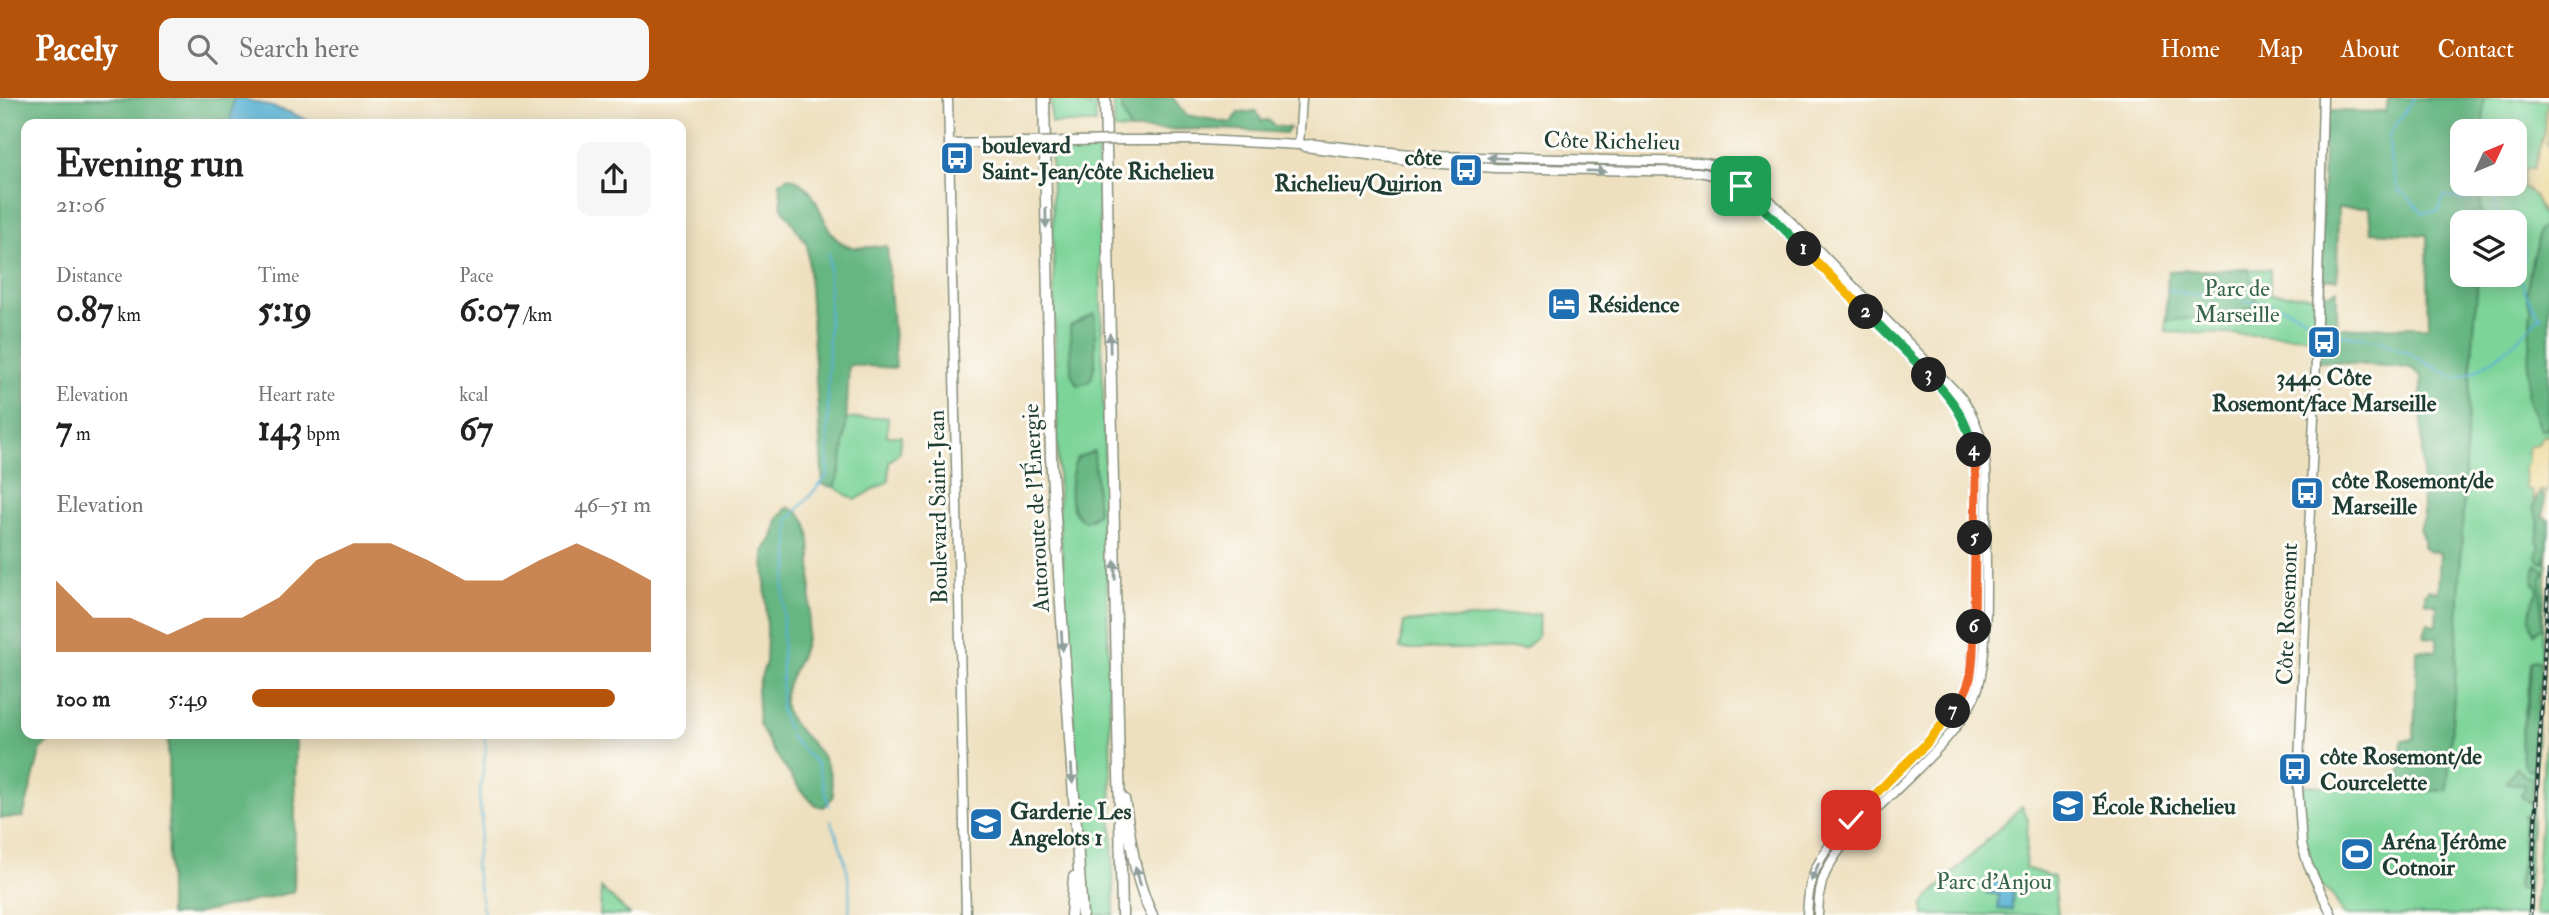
<!DOCTYPE html>
<meta charset="utf-8">
<style>
:root{--surface:#fff;--page:#f6f6f6;--text:#222;--muted:#767676;--accent:#b45309}
body{margin:0;font-family:"IM FELL Double Pica",serif;background:var(--page);color:var(--text);height:100vh;display:flex;flex-direction:column;font-size:26px;white-space:nowrap}
*{box-sizing:border-box;margin:0}
p{font-size:23px;color:var(--muted)}
.icon{flex:none;width:38px;height:38px;fill:none;stroke:currentColor;stroke-width:2;stroke-linecap:round;stroke-linejoin:round}
.map{position:relative;flex:1;overflow:hidden}
.sheet{position:absolute;left:21px;top:21px;width:665px;height:620px;display:flex;flex-direction:column;background:var(--surface);border-radius:14px;box-shadow:0 4px 18px #0003}
.sheet>*{flex:none}
.needle{width:46px;rotate:46deg}
.buttons{position:absolute;left:2450px;top:21px;display:grid;gap:14px}
.buttons a{display:grid;place-items:center;width:77px;height:77px;border-radius:14px;background:var(--surface);box-shadow:0 4px 18px #0003;font-size:35px}
.pin{position:absolute;display:grid;place-items:center;width:60px;height:60px;color:#fff;margin:-30px;border-radius:14px;box-shadow:0 4px 10px #0006}
.km{position:absolute;width:35px;height:35px;margin:-18px;border-radius:50%;background:#222;color:#fff;font-size:19px;line-height:35px;text-align:center}
.round{display:grid;place-items:center;flex:none;width:74px;height:74px;border-radius:14px;background:var(--page)}
.summary{display:flex;align-items:center;justify-content:space-between;height:119px;padding:0 35px}
h1{font-size:38px;font-weight:700;line-height:52px}
.stats{display:grid;grid-template-columns:repeat(3,1fr);gap:10px;height:119px;padding:7px 35px}
.stats div{display:grid;align-content:center}
.stats b{font-size:35px;font-weight:700}
.stats small{font-size:19px;font-weight:400}
.stats p{font-size:19px}
.chart{height:196px;padding:14px 35px}
.chart p{display:flex;justify-content:space-between}
.chart svg{width:100%;height:126px;margin-top:7px;fill:var(--accent);opacity:.7}
ul{padding:0 35px;list-style:none;font-size:23px}
li{display:grid;grid-template-columns:112px 84px 1fr;align-items:center;height:52px}
li i{height:18px;border-radius:9px;background:var(--accent)}
header{display:flex;align-items:center;gap:42px;box-sizing:border-box;height:98px;padding:0 35px;background:var(--accent);color:#fff}
header strong{font-size:33px}
nav{display:flex;gap:38px;margin-inline-start:auto;font-size:24px}
.search{width:490px;height:63px;background:var(--page);display:flex;align-items:center;gap:18px;box-sizing:border-box;padding:0 24px;border-radius:14px;color:var(--muted);font-size:26px}
.map>svg:first-child{display:block}
.green{fill:#7dd499;stroke:#4e8866;stroke-width:2;fill-rule:evenodd}
.forest{fill:#66b681;stroke:#427a5a;stroke-width:2}
.sand{fill:#eeda9e;stroke:#868c69;stroke-width:2}
.water{fill:#58b2d5;stroke:#3c7884;stroke-width:2}
.lines{fill:none;stroke-linecap:round;stroke-linejoin:round}
.stream{stroke:#58b2d5;stroke-width:2}
.secondary-casing{stroke:#868e7a;stroke-width:11}
.highway-casing{stroke:#868e7a;stroke-width:13}
.secondary{stroke:#fff;stroke-width:8}
.highway{stroke:#fff;stroke-width:10}
.rail-casing{stroke:#1f3d34;stroke-width:4.5}
.rail{stroke:#fdfcf7;stroke-width:2;stroke-dasharray:5;stroke-linecap:butt}
.secondary-bridge-casing{stroke:#868e7a;stroke-width:11;stroke-linecap:butt}
.secondary-bridge{stroke:#fff;stroke-width:8}
.oneway{fill:#8f9e9a}
.split-1-casing{stroke:#fff;stroke-width:14}
.split-2-casing{stroke:#fff;stroke-width:14}
.split-3-casing{stroke:#fff;stroke-width:14}
.split-4-casing{stroke:#fff;stroke-width:14}
.split-5-casing{stroke:#fff;stroke-width:14}
.split-6-casing{stroke:#fff;stroke-width:14}
.split-7-casing{stroke:#fff;stroke-width:14}
.split-8-casing{stroke:#fff;stroke-width:14}
.split-9-casing{stroke:#fff;stroke-width:14}
.split-1{stroke:#22a559;stroke-width:9}
.split-2{stroke:#f5b400;stroke-width:9}
.split-3{stroke:#22a559;stroke-width:9}
.split-4{stroke:#22a559;stroke-width:9}
.split-5{stroke:#f0652b;stroke-width:9}
.split-6{stroke:#f0652b;stroke-width:9}
.split-7{stroke:#f0652b;stroke-width:9}
.split-8{stroke:#f5b400;stroke-width:9}
.split-9{stroke:#f5b400;stroke-width:9}
.labels{text-anchor:middle;dominant-baseline:central;stroke-width:6;stroke-linejoin:round;paint-order:stroke}
.street-label{font-size:23px;fill:#1f3d34;stroke:#fdfcf7}
.poi-label{font-size:23px;font-weight:bold;fill:#1f3d34;stroke:#fdfcf7;text-anchor:start}
.park-label{font-size:23px;fill:#36634d;stroke:#fdfcf7}
</style>
<header>
<strong>Pacely</strong>
<div class="search"><svg class="icon" aria-label="search" viewBox="0 0 24 24"><circle cx="10" cy="10" r="6"/><path d="M15 15l6 6"/></svg>Search here</div>
<nav><a>Home</a><a>Map</a><a>About</a><a>Contact</a></nav>
</header>
<div class="map">
<svg width="2549" height="817" viewBox="0 0 2549 817">
<rect width="100%" height="100%" fill="#fdfcf7"/>
<filter id="ink" filterUnits="userSpaceOnUse"><feTurbulence type="fractalNoise" baseFrequency=".0143" numOctaves="2"/><feDisplacementMap in="SourceGraphic" scale="14" xChannelSelector="R" yChannelSelector="G"/><feConvolveMatrix kernelMatrix="1 2 1 2 8 2 1 2 1" color-interpolation-filters="sRGB"/></filter>
<filter id="wash" filterUnits="userSpaceOnUse"><feTurbulence type="fractalNoise" baseFrequency=".00686" numOctaves="4" result="noise"/><feDisplacementMap in="SourceGraphic" scale="28" xChannelSelector="R" yChannelSelector="G"/><feGaussianBlur stdDeviation="1.57" result="paint"/><feColorMatrix in="noise" values="0 0 0 0 0 0 0 0 0 0 0 0 0 0 0 0 0 1.4 0 .05"/><feComposite in="paint" operator="in"/></filter>
<g filter="url(#wash)">
<rect width="100%" height="100%" fill="#eee0bf"/>
<path class="green" d="M1051,0H1074L1090,9V0H1095L1096,25H1051Z
M1114,0H1122V12L1130,32L1114,31Z
M2484,0L2549,2L2544,32L2534,70L2524,72L2522,89L2534,97L2547,128L2538,132L2537,149L2532,161L2528,187L2527,202L2531,211L2527,300L2541,332H2546L2549,325V339L2544,337L2538,346L2527,353L2534,403C2533,411 2539,417 2539,425C2540,435 2535,439 2540,449L2536,457L2547,445L2549,426L2534,684V680L2525,678L2524,693L2533,700L2527,817H2344L2332,796L2319,787L2303,747L2298,687L2447,693L2456,569L2466,342L2478,177H2515V124H2480L2481,86H2515V33H2483ZM2541,572L2535,667L2533,673C2530,669 2524,663 2523,659C2517,641 2530,595 2530,573Z
M1051,51H1098L1114,817H1087L1059,416ZM1093,353L1098,415L1090,422L1073,412L1074,369Z
M2270,171V196L2320,198L2318,239L2166,234L2168,173Z
M888,319L887,338H901L900,354L889,364V383L855,402L834,389L839,379L845,321Z
M1540,516L1537,540L1524,551H1400L1404,524Z
M2549,567V817H2535Z
M2022,708L2028,721L2025,770L2054,779L2058,817H1924L1923,807L1931,797Z
M601,790L630,817H600Z"/>
<path class="forest" d="M0,0H234L230,26H26V635H60L41,651L23,719L0,720Z
M1122,0H1173L1186,17L1232,25L1238,15L1256,13L1262,23L1268,22L1275,28L1290,30L1286,35L1221,31L1130,32L1122,12Z
M2388,0H2484L2483,33H2462V86H2481L2480,124H2462V177H2478L2466,342L2456,569L2447,693L2400,691L2402,642L2414,641L2417,552L2436,553V540L2426,539L2424,536L2428,524L2436,528L2437,507L2425,504V495L2429,491L2438,494L2440,455L2427,453L2423,448V441L2419,430L2423,420L2421,278L2411,270L2316,263L2320,197L2329,196L2337,191V230L2429,229L2427,137L2371,134L2369,110H2338L2337,181H2320L2325,13L2385,14Z
M789,79C826,91 818,138 848,148C859,152 875,148 887,148L896,270L849,267C847,296 847,366 834,389L823,387L807,146L782,110L780,84Z
M2549,128V325L2546,332H2541L2527,300L2531,211L2527,202L2528,187L2532,161L2537,149L2538,132Z
M2249,171L2258,208L2240,215L2166,223L2168,173Z
M1095,215V265L1091,281L1088,285L1077,287L1071,275L1070,228Z
M1094,353L1098,415L1086,423C1064,417 1070,376 1077,360Z
M2540,394L2545,400L2543,419L2549,422L2547,457L2544,465L2540,464L2536,457L2540,449L2537,443L2539,424L2533,408Z
M788,409C795,413 801,415 805,422C815,439 811,524 805,545C801,563 788,578 785,596C779,622 810,639 822,658C831,671 832,684 833,699L824,709L815,707L799,690L771,649L759,626L757,591L766,564L767,532L764,454L774,437L777,421Z
M2536,466L2544,472V476L2541,479L2542,529L2534,535C2527,522 2530,505 2538,493L2536,487L2533,486Z
M2535,562L2540,564L2541,572L2533,673L2528,672C2513,654 2528,613 2530,591C2531,582 2530,573 2531,564Z
M168,635H296L294,794L191,817H169Z
M2517,670L2525,678L2534,680L2533,700L2530,706L2521,698L2525,690L2523,687L2507,685L2508,679Z
M2530,715L2532,718L2528,794L2517,790L2522,764L2524,717Z"/>
<path class="sand" d="M2549,3V31L2547,39L2549,42L2545,44L2549,48V81L2547,85L2549,128L2534,97L2522,88L2524,72L2534,70L2544,32L2545,13Z
M2544,337L2549,339V390L2546,396L2541,392L2534,403L2532,393L2527,391C2524,385 2527,380 2524,373L2528,362V348L2538,346Z"/>
<path class="water" d="M234,0H241L289,14L315,26H230Z
M1988,783L2013,784L2012,812L1998,811L1999,797L1986,795Z"/>
<g class="lines">
<path class="stream" d="M2414,0L2389,37L2390,61L2398,93L2405,96L2424,115L2439,113L2444,98L2462,102L2488,94L2494,98L2498,124
M2515,132C2519,140 2526,149 2524,158C2523,165 2520,161 2520,168C2519,186 2530,207 2542,219
M2168,191L2189,197L2239,198C2249,208 2260,203 2272,206C2283,208 2300,216 2309,222
M2328,234L2378,242L2410,256L2457,281C2485,272 2521,241 2540,217
M484,635L486,651L479,700L482,723L475,767L484,817
M829,708L818,667L791,640L781,614L784,485L789,469V422L828,377C827,303 830,229 829,155
M831,723C845,757 852,781 849,817"/>
</g>
</g>
<g filter="url(#ink)">
<g class="lines">
<g class="secondary-casing">
<path id="secondary" d="M948,0L966,817
M2323,0L2315,295L2298,689L2302,747L2308,767L2332,817
M1123,42H1201L1299,47L1314,46L1429,58L1698,64C1721,66 1741,74 1758,90L1960,298C1992,341 1987,385 1986,435C1985,474 1990,566 1975,598C1954,644 1897,688 1863,725C1848,741 1834,756 1825,776C1819,789 1819,803 1818,817
M949,46L1026,44
M1299,47L1302,0
M1305,49L1430,65L1495,70L1698,74C1719,77 1735,84 1751,98L1947,296C1970,322 1974,350 1976,383L1972,581C1966,598 1955,611 1943,626C1906,671 1841,718 1816,770C1809,785 1808,801 1807,817"/>
</g>
<g class="highway-casing">
<path id="highway" d="M1044,0L1051,359L1082,817
M1105,0L1122,817
M1124,701C1131,741 1134,781 1152,817
M1071,817L1074,779"/>
</g>
<use href="#secondary" class="secondary"/>
<use href="#highway" class="highway"/>
<g class="rail-casing">
<path id="rail" d="M2530,817L2549,473"/>
</g>
<use href="#rail" class="rail"/>
<g class="secondary-bridge-casing">
<path id="secondary-bridge" d="M1026,44L1123,42"/>
</g>
<use href="#secondary-bridge" class="secondary-bridge"/>
</g>
<defs><path id="oneway-solid" d="M-6-.8H1V-3.2L6.5 0L1 3.2V.8H-6Z" transform="scale(1.75)"/></defs>
<g class="oneway">
<use href="#oneway-solid" transform="translate(1497 60) rotate(-178)"/>
<use href="#oneway-solid" transform="translate(1596 73) rotate(1)"/>
<use href="#oneway-solid" transform="translate(1046 120) rotate(89)"/>
<use href="#oneway-solid" transform="translate(1110 245) rotate(-91)"/>
<use href="#oneway-solid" transform="translate(1115 472) rotate(-91)"/>
<use href="#oneway-solid" transform="translate(1062 543) rotate(86)"/>
<use href="#oneway-solid" transform="translate(1072 676) rotate(86)"/>
<use href="#oneway-solid" transform="translate(1815 774) rotate(113)"/>
<use href="#oneway-solid" transform="translate(1138 778) rotate(-105)"/>
</g>
</g>
<g class="lines" filter="url(#ink)">
<g class="split-1-casing">
<path id="split-1" d="M1741,88L1804,151"/>
</g>
<g class="split-2-casing">
<path id="split-2" d="M1804,151L1866,214"/>
</g>
<g class="split-3-casing">
<path id="split-3" d="M1866,214L1929,277"/>
</g>
<g class="split-4-casing">
<path id="split-4" d="M1929,277C1953,302 1965,318 1974,352"/>
</g>
<g class="split-5-casing">
<path id="split-5" d="M1974,352L1976,383L1975,440"/>
</g>
<g class="split-6-casing">
<path id="split-6" d="M1974,529L1975,440"/>
</g>
<g class="split-7-casing">
<path id="split-7" d="M1953,613C1976,586 1972,562 1974,529"/>
</g>
<g class="split-8-casing">
<path id="split-8" d="M1893,678L1927,645L1953,613"/>
</g>
<g class="split-9-casing">
<path id="split-9" d="M1851,722L1893,678"/>
</g>
<use href="#split-1" class="split-1"/>
<use href="#split-2" class="split-2"/>
<use href="#split-3" class="split-3"/>
<use href="#split-4" class="split-4"/>
<use href="#split-5" class="split-5"/>
<use href="#split-6" class="split-6"/>
<use href="#split-7" class="split-7"/>
<use href="#split-8" class="split-8"/>
<use href="#split-9" class="split-9"/>
</g>
<defs>
<g id="bus-square" transform="scale(1.75)"><rect x="-9" y="-9" width="18" height="18" rx="4" fill="#1f6fb2" stroke="#fdfcf7"/><path d="M-5-6H5V4H4V6H2V4H-2V6H-4V4H-5ZM-3.5-4V0h7V-4ZM-3.5 1.2v1.5H-2V1.2ZM2 1.2v1.5H3.5V1.2Z" fill="#fff"/></g>
<g id="hotel-square" transform="scale(1.75)"><rect x="-9" y="-9" width="18" height="18" rx="4" fill="#1f6fb2" stroke="#fdfcf7"/><path d="M-6-4.5h1.5V1H6V5H4.5V3h-9V5H-6ZM-4 0a1.8 1.8 0 1 1 3.6 0ZM.5 0V-2.5h3Q6-2.5 6 0Z" fill="#fff"/></g>
<g id="school-square" transform="scale(1.75)"><rect x="-9" y="-9" width="18" height="18" rx="4" fill="#1f6fb2" stroke="#fdfcf7"/><path d="M0-5L7-2L0 1L-7-2ZM-4 1L0 2.5L4 1V4Q0 6-4 4Z" fill="#fff"/></g>
<g id="stadium-square" transform="scale(1.75)"><rect x="-9" y="-9" width="18" height="18" rx="4" fill="#1f6fb2" stroke="#fdfcf7"/><path d="M0-5a6.5 5 0 1 0 0 10a6.5 5 0 1 0 0-10ZM-3.5-1.8h7v3.6h-7Z" fill="#fff"/></g>
</defs>
<g fill-rule="evenodd">
<use href="#bus-square" x="957" y="60"/>
<use href="#bus-square" x="1466" y="72"/>
<use href="#hotel-square" x="1564" y="206"/>
<use href="#bus-square" x="2324" y="244"/>
<use href="#bus-square" x="2307" y="395"/>
<use href="#bus-square" x="2295" y="671"/>
<use href="#school-square" x="2068" y="708"/>
<use href="#school-square" x="986" y="726"/>
<use href="#stadium-square" x="2357" y="756"/>
</g>
<g class="labels">
<g class="street-label">
<text transform="translate(1612 43) rotate(1)">Côte Richelieu</text>
<text transform="translate(938 409) rotate(-91)">Boulevard Saint-Jean</text>
<text transform="translate(1036 410) rotate(-93)">Autoroute de l'Énergie</text>
<text transform="translate(2287 516) rotate(-88)">Côte Rosemont</text>
</g>
<g class="poi-label">
<text x="982" y="47">boulevard<tspan x="982" dy="26">Saint-Jean/côte Richelieu</tspan></text>
<text x="1442" y="59" text-anchor="end">côte<tspan x="1442" dy="26">Richelieu/Quirion</tspan></text>
<text x="1588" y="206">Résidence</text>
<text x="2324" y="279" text-anchor="middle">3440 Côte<tspan x="2324" dy="26">Rosemont/face Marseille</tspan></text>
<text x="2332" y="382">côte Rosemont/de<tspan x="2332" dy="26">Marseille</tspan></text>
<text x="2320" y="658">côte Rosemont/de<tspan x="2320" dy="26">Courcelette</tspan></text>
<text x="2092" y="708">École Richelieu</text>
<text x="1010" y="713">Garderie Les<tspan x="1010" dy="26">Angelots 1</tspan></text>
<text x="2382" y="743">Aréna Jérôme<tspan x="2382" dy="26">Cotnoir</tspan></text>
</g>
<g class="park-label">
<text x="2237" y="190">Parc de<tspan x="2237" dy="26">Marseille</tspan></text>
<text x="1994" y="783">Parc d'Anjou</text>
</g>
</g>
</svg>
<div class="buttons">
<a><svg class="needle" viewBox="-14 -14 28 28"><path d="M0-13l5 13h-10z" fill="#e53935"/><path d="M0 13l5-13h-10z" fill="#767676"/></svg></a>
<a><svg class="icon" aria-label="layers" viewBox="0 0 24 24"><path d="M12 4l9 5-9 5-9-5zM3 14l9 5 9-5"/></svg></a>
</div>
<div class="pin" style="left:1741px;top:88px;background:#1e9e55"><svg class="icon" aria-label="arrive" viewBox="0 0 24 24"><path d="M6 21V4h12l-3 4 3 4H6"/></svg></div>
<div class="pin" style="left:1851px;top:722px;background:#d93025"><svg class="icon" aria-label="check" viewBox="0 0 24 24"><path d="M5 12l5 5 9-10"/></svg></div>
<b class="km" style="left:1804px;top:151px">1</b>
<b class="km" style="left:1866px;top:214px">2</b>
<b class="km" style="left:1929px;top:277px">3</b>
<b class="km" style="left:1974px;top:352px">4</b>
<b class="km" style="left:1975px;top:440px">5</b>
<b class="km" style="left:1974px;top:529px">6</b>
<b class="km" style="left:1953px;top:613px">7</b>
<section class="sheet">
<div class="summary"><div><h1>Evening run</h1><p>21:06</p></div><a class="round"><svg class="icon" aria-label="share" viewBox="0 0 24 24"><path d="M12 15V3M7 8l5-5 5 5M5 13v7h14v-7"/></svg></a></div>
<div class="stats">
<div><p>Distance</p><b>0.87<small> km</small></b></div>
<div><p>Time</p><b>5:19</b></div>
<div><p>Pace</p><b>6:07<small> /km</small></b></div>
</div>
<div class="stats">
<div><p>Elevation</p><b>7<small> m</small></b></div>
<div><p>Heart rate</p><b>143<small> bpm</small></b></div>
<div><p>kcal</p><b>67</b></div>
</div>
<div class="chart"><p><span>Elevation</span>46–51 m</p>
<svg viewBox="0 0 160 44" preserveAspectRatio="none"><path d="M0 44V19L10 32L20 32L30 38L40 32L50 32L60 25L70 12L80 6L90 6L100 12L110 19L120 19L130 12L140 6L150 12L160 19V44z"/></svg>
</div>
<ul>
<li><b>100 m</b>5:49<i style="width:91%"></i></li>
</ul>
</section>
</div>
